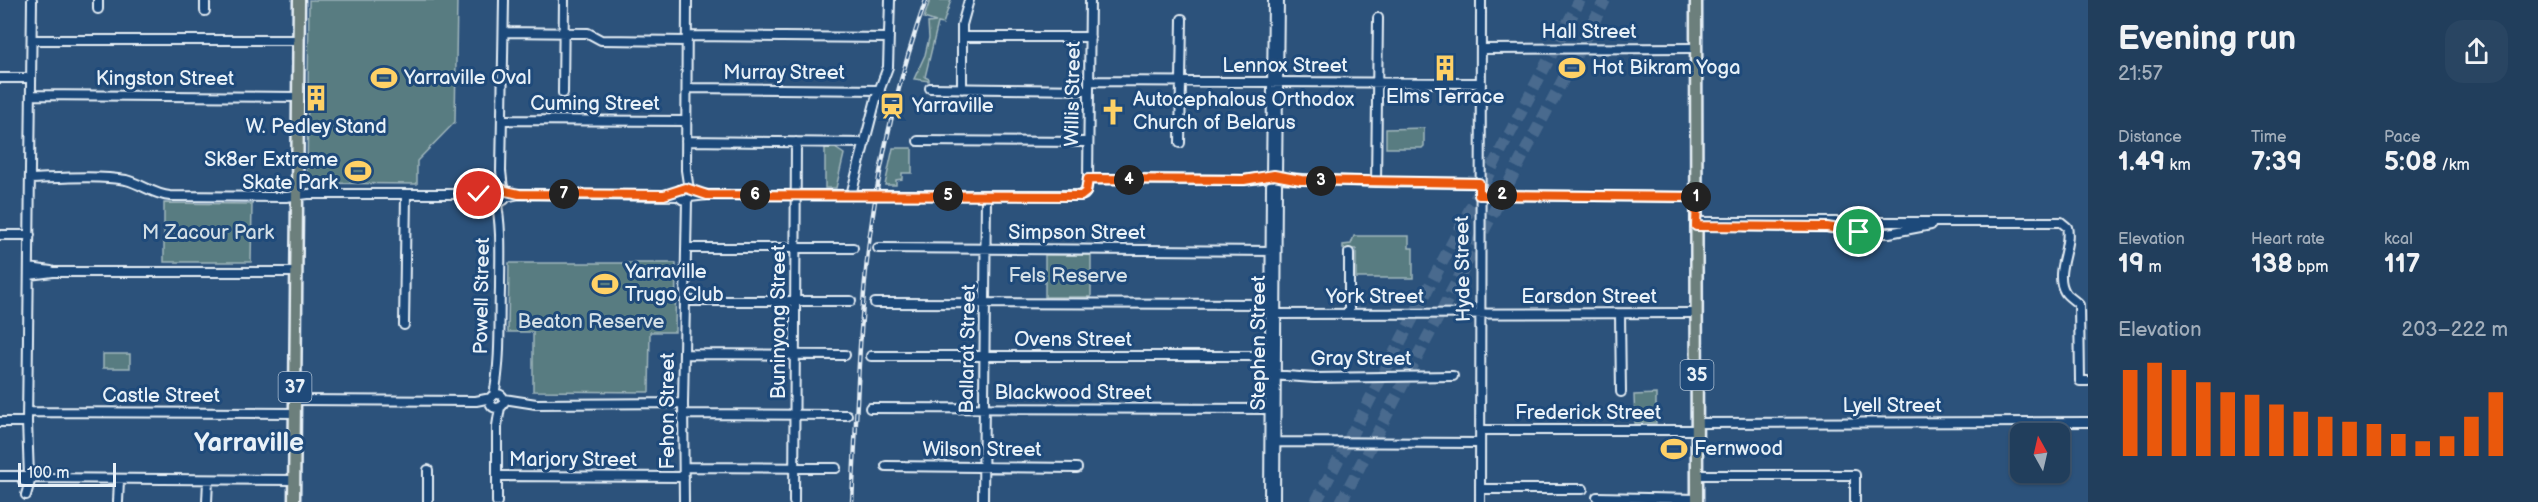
<!DOCTYPE html>
<meta charset="utf-8">
<style>
:root{--surface:#213e5c;--page:#294562;--text:#f1f3f6;--muted:#a2aebb;--line:#3e5772;--accent:#ea580c}
body{margin:0;font-family:"Balsamiq Sans",sans-serif;background:var(--page);color:var(--text);height:100vh;display:flex;flex-direction:column;font-size:22px;white-space:nowrap}
*{box-sizing:border-box;margin:0}
p{font-size:20px;color:var(--muted)}
.icon{flex:none;width:33px;height:33px;fill:none;stroke:currentColor;stroke-width:2;stroke-linecap:round;stroke-linejoin:round}
.map{position:relative;flex:1;overflow:hidden}
.panel{display:flex;flex-direction:column;background:var(--surface);width:450px}
.panel>*{flex:none}
.needle{width:39px;rotate:352deg}
.tools{position:absolute;left:2010px;top:423px;display:grid;gap:12px}
.tools a{display:grid;place-items:center;width:60px;height:60px;border-radius:12px;background:var(--surface);box-shadow:0 2px 4px #0004,0 0 0 2px var(--line);font-size:30px}
.scale{position:absolute;left:18px;bottom:15px;width:98px;box-sizing:border-box;padding-left:6px;border:3px solid #e8f1f8;border-top:0;font-size:16px;line-height:21px;white-space:nowrap;color:#e8f1f8;-webkit-text-stroke:4px #1f4a7a;paint-order:stroke}
.pin{position:absolute;display:grid;place-items:center;width:51px;height:51px;color:#fff;margin:-26px;border:3px solid #fff;border-radius:50%;box-shadow:0 2px 6px #0007}
.km{position:absolute;width:30px;height:30px;margin:-15px;border-radius:50%;background:#222;color:#fff;font-size:16px;line-height:30px;text-align:center}
.round{display:grid;place-items:center;flex:none;width:63px;height:63px;border-radius:18px;background:var(--page)}
.headline{display:flex;align-items:center;justify-content:space-between;height:102px;padding:0 30px}
h1{font-size:33px;font-weight:600;line-height:45px}
.metrics{display:grid;grid-template-columns:repeat(3,1fr);gap:9px;height:102px;padding:6px 30px}
.metrics div{display:grid;align-content:center}
.metrics b{font-size:26px;font-weight:600}
.metrics small{font-size:16px;font-weight:400}
.metrics p{font-size:16px}
.chart{height:168px;padding:12px 30px}
.chart p{display:flex;justify-content:space-between}
.chart svg{width:100%;height:108px;margin-top:6px;stroke:var(--accent);stroke-width:6}
main{display:flex;flex:1;min-height:0}
.map>svg:first-child{display:block}
.green{fill:#597c81;stroke:#a0b6bc;stroke-width:1.5}
.lines{fill:none;stroke-linecap:round;stroke-linejoin:round}
.highway-tunnel{stroke:#486a8e;stroke-width:12;stroke-dasharray:12 6;stroke-linecap:butt}
.minor-casing{stroke:#e8f1f8;stroke-width:12}
.major-casing{stroke:#e8f1f8;stroke-width:15}
.minor{stroke:#1f4a7a;stroke-width:8}
.major{stroke:#6c7f7c;stroke-width:10}
.rail-casing{stroke:#e8f1f8;stroke-width:4.5}
.rail{stroke:#1f4a7a;stroke-width:2;stroke-dasharray:7;stroke-linecap:butt}
.route-casing{stroke:#fff;stroke-width:12}
.route{stroke:#ea580c;stroke-width:8}
.labels{text-anchor:middle;dominant-baseline:central;stroke-width:6;stroke-linejoin:round;paint-order:stroke}
.shield{fill:#1f4a7a;stroke:#acbfd2;stroke-width:1.5}
.shield-label{font-size:18px;font-weight:bold;fill:#e8f1f8}
.street-label{font-size:20px;fill:#e8f1f8;stroke:#1f4a7a}
.poi-label{font-size:20px;fill:#e8f1f8;stroke:#1f4a7a;text-anchor:start}
.park-label{font-size:20px;fill:#d3dfe6;stroke:#1f4a7a}
.district-label{font-size:26px;font-weight:bold;fill:#e8f1f8;stroke:#1f4a7a}
</style>
<main>
<div class="map">
<svg width="2088" height="502" viewBox="0 0 2088 502">
<rect width="100%" height="100%" fill="#2c527b"/>
<filter id="ink" filterUnits="userSpaceOnUse"><feTurbulence type="fractalNoise" baseFrequency=".0167" numOctaves="2"/><feDisplacementMap in="SourceGraphic" scale="12" xChannelSelector="R" yChannelSelector="G"/><feConvolveMatrix kernelMatrix="1 2 1 2 8 2 1 2 1" color-interpolation-filters="sRGB"/></filter>
<g filter="url(#ink)">
<path class="green" d="M309,0H457L455,122L417,161V184L307,183Z
M930,0H951L943,24L938,23L925,77L929,79V81L914,79L925,55L929,38L928,23L936,22L924,18Z
M1424,128V146L1422,148H1386V129Z
M825,148H835L844,154L836,188H825Z
M893,148H912V173H902V179L896,180V185H885Z
M164,203L252,204L251,262H164Z
M1354,236H1409V248H1413V278H1356V249H1343V245L1351,244Z
M1045,255H1091V297H1045Z
M509,263H676L675,332H650L649,392L533,391V332H508Z
M103,354H130V368H103Z
M1656,394V423H1635L1634,395Z"/>
<g class="lines">
<path class="highway-tunnel" d="M1316,502L1580,0
M1341,502L1605,0"/>
<g class="minor-casing">
<path id="minor" d="M98,0V9
M687,0L686,170L689,190
M205,11V0
M504,32L588,33L601,40L687,41
M687,36L889,38
M962,37H1090
M32,40H299
M1481,49L1696,48
M0,78H31
M1090,81L1481,83
M687,88L880,90
M930,88L1089,90
M962,89V25L969,0
M563,93L564,0
M31,95L298,97
M503,120L686,121
M686,141L865,143
M918,141L1088,142
M1180,143L1182,19
M1271,176L1273,0
M1277,176L1279,0
M1278,178L1376,182L1479,183
M31,179C60,178 98,175 126,180C142,184 154,195 170,196L286,197L308,194H479L493,196
M1088,179L1244,180L1270,177
M1376,182L1378,18
M493 194a7 7 0 1 1 14 0a7 7 0 1 1-14 0Z
M679 194a6 6 0 1 1 12 0a6 6 0 1 1-12 0Z
M503,189L501,171L504,0
M851,195L876,99L888,67L890,0
M1480,195L1697,197
M506,197L519,194L679,196
M690,197L707,195H1084L1086,192L1088,179L1090,0
M1697,222H2061L2067,227C2072,247 2053,272 2065,292C2068,297 2075,300 2079,305L2080,381H2088
M1746,226L1827,227L1862,233H1889L1931,225
M0,235H30
M686,248H853
M878,248L1276,251
M29,268L51,271
M29,275L53,272H296
M686,301H851
M875,303L1276,304
M1270,314L1697,313
M1349,314V253
M1620,314L1621,392
M404,325L406,195
M685,354L845,355
M871,356H1276
M1271,375L1315,378L1453,376
M490 401a7 7 0 1 1 14 0a7 7 0 1 1-14 0Z
M494,395C501,360 499,323 500,288C500,258 502,228 496,200
M504,399L536,404L683,403
M295,400L476,401L491,398
M870,408L1275,409
M27,412L295,413
M683,414L847,415
M0,422H27
M1697,423L2088,422
M1480,430H1697
M1270,442L1480,443
M886,466L1077,468
M684,467L836,468
M1697,475H1855V502
M0,476H24
M29,476L27,422L32,0
M497,476L684,477
M31,478L294,480
M1480,489H1583
M26,495L31,478L28,475L24,476L23,481L29,483
M1597,497L1697,499
M118,502L119,480
M207,502L208,480
M428,502V470
M497,502V426L500,407
M684,502L683,403L687,200
M794,502L796,142
M983,502L986,196
M1269,502L1271,185
M1275,502L1277,184
M1480,502L1481,0"/>
</g>
<g class="major-casing">
<path id="major" d="M1696,0L1697,502
M294,502L299,0"/>
</g>
<use href="#minor" class="minor"/>
<use href="#major" class="major"/>
<g class="rail-casing">
<path id="rail" d="M852,502C857,413 859,323 870,234C881,155 899,76 926,0"/>
</g>
<use href="#rail" class="rail"/>
</g>
</g>
<g class="lines" filter="url(#ink)">
<g class="route-casing">
<path id="route" d="M479,194L500,188L506,191L519,194L664,195L686,188L707,195L1081,196L1086,192L1088,179L1244,180L1274,175L1301,180L1479,183V195L1697,197L1696,226L1827,227L1859,232"/>
</g>
<use href="#route" class="route"/>
</g>
<defs>
<g id="building-bare" transform="scale(2.07)"><path d="M-4-6H4V6H1V3H-1V6H-4ZM-2.5-4.3h1.7v1.8h-1.7ZM.8-4.3h1.7v1.8H.8ZM-2.5-1h1.7V.8h-1.7ZM.8-1h1.7V.8H.8Z" fill="#ffd166" stroke="#1f4a7a" stroke-width="2.5" paint-order="stroke"/></g>
<g id="stadium-bare" transform="scale(2.07)"><path d="M0-5a6.5 5 0 1 0 0 10a6.5 5 0 1 0 0-10ZM-3.5-1.8h7v3.6h-7Z" fill="#ffd166" stroke="#1f4a7a" stroke-width="2.5" paint-order="stroke"/></g>
<g id="station-bare" transform="scale(2.07)"><path d="M-3-6H3Q5-6 5-4V2Q5 4 3 4L4.5 6H3L1.5 4h-3L-3 6H-4.5L-3 4Q-5 4-5 2V-4Q-5-6-3-6ZM-3.5-4v3h7v-3ZM-3.5 1v1.5H-2V1ZM2 1v1.5H3.5V1Z" fill="#ffd166" stroke="#1f4a7a" stroke-width="2.5" paint-order="stroke"/></g>
<g id="church-bare" transform="scale(2.07)"><path d="M-1.2-6h2.4v3.5h3.3v2.4h-3.3V6h-2.4V-.1h-3.3v-2.4h3.3Z" fill="#ffd166" stroke="#1f4a7a" stroke-width="2.5" paint-order="stroke"/></g>
</defs>
<g fill-rule="evenodd">
<use href="#building-bare" x="1445" y="68"/>
<use href="#stadium-bare" x="1572" y="68"/>
<use href="#stadium-bare" x="384" y="78"/>
<use href="#building-bare" x="316" y="98"/>
<use href="#station-bare" x="892" y="106"/>
<use href="#church-bare" x="1113" y="112"/>
<use href="#stadium-bare" x="358" y="171"/>
<use href="#stadium-bare" x="605" y="284"/>
<use href="#stadium-bare" x="1674" y="449"/>
</g>
<g class="labels">
<g class="shield">
<rect x="1680.5" y="360" width="33" height="30" rx="4.5"/>
<rect x="278.5" y="372" width="33" height="30" rx="4.5"/>
</g>
<g class="shield-label">
<text x="1697" y="375">35</text>
<text x="295" y="387">37</text>
</g>
<g class="street-label">
<text x="1589" y="32">Hall Street</text>
<text x="1285" y="66">Lennox Street</text>
<text x="784" y="73">Murray Street</text>
<text x="165" y="79">Kingston Street</text>
<text transform="translate(1073 94) rotate(-89)">Willis Street</text>
<text x="595" y="104">Cuming Street</text>
<text x="1077" y="233">Simpson Street</text>
<text transform="translate(1463 269) rotate(-91)">Hyde Street</text>
<text transform="translate(482 296) rotate(-89)">Powell Street</text>
<text x="1375" y="297">York Street</text>
<text x="1589" y="297">Earsdon Street</text>
<text transform="translate(779 322) rotate(-90)">Buninyong Street</text>
<text x="1073" y="340">Ovens Street</text>
<text transform="translate(1259 343) rotate(-90)">Stephen Street</text>
<text transform="translate(968 349) rotate(-89)">Ballarat Street</text>
<text x="1361" y="359">Gray Street</text>
<text x="1073" y="393">Blackwood Street</text>
<text x="161" y="396">Castle Street</text>
<text x="1892" y="406">Lyell Street</text>
<text transform="translate(668 411) rotate(-90)">Fehon Street</text>
<text x="1588" y="413">Frederick Street</text>
<text x="982" y="450">Wilson Street</text>
<text x="573" y="460">Marjory Street</text>
</g>
<g class="poi-label">
<text x="1592" y="68">Hot Bikram Yoga</text>
<text x="404" y="78">Yarraville Oval</text>
<text x="1445" y="97" text-anchor="middle">Elms Terrace</text>
<text x="1133" y="100">Autocephalous Orthodox<tspan x="1133" dy="23">Church of Belarus</tspan></text>
<text x="912" y="106">Yarraville</text>
<text x="316" y="127" text-anchor="middle">W. Pedley Stand</text>
<text x="338" y="160" text-anchor="end">Sk8er Extreme<tspan x="338" dy="23">Skate Park</tspan></text>
<text x="625" y="272">Yarraville<tspan x="625" dy="23">Trugo Club</tspan></text>
<text x="1694" y="449">Fernwood</text>
</g>
<g class="park-label">
<text x="208" y="233">M Zacour Park</text>
<text x="1068" y="276">Fels Reserve</text>
<text x="591" y="322">Beaton Reserve</text>
</g>
<g class="district-label">
<text x="249" y="443">Yarraville</text>
</g>
</g>
</svg>
<div class="tools">
<a><svg class="needle" viewBox="-14 -14 28 28"><path d="M0-13l5 13h-10z" fill="#e53935"/><path d="M0 13l5-13h-10z" fill="#a2aebb"/></svg></a>
</div>
<div class="scale">100 m</div>
<div class="pin" style="left:1859px;top:232px;background:#1e9e55"><svg class="icon" aria-label="arrive" viewBox="0 0 24 24"><path d="M6 21V4h12l-3 4 3 4H6"/></svg></div>
<div class="pin" style="left:479px;top:194px;background:#d93025"><svg class="icon" aria-label="check" viewBox="0 0 24 24"><path d="M5 12l5 5 9-10"/></svg></div>
<b class="km" style="left:1696px;top:197px">1</b>
<b class="km" style="left:1502px;top:195px">2</b>
<b class="km" style="left:1321px;top:181px">3</b>
<b class="km" style="left:1129px;top:180px">4</b>
<b class="km" style="left:948px;top:196px">5</b>
<b class="km" style="left:755px;top:195px">6</b>
<b class="km" style="left:564px;top:194px">7</b>
</div>
<section class="panel">
<div class="headline"><div><h1>Evening run</h1><p>21:57</p></div><a class="round"><svg class="icon" aria-label="share" viewBox="0 0 24 24"><path d="M12 15V3M7 8l5-5 5 5M5 13v7h14v-7"/></svg></a></div>
<div class="metrics">
<div><p>Distance</p><b>1.49<small> km</small></b></div>
<div><p>Time</p><b>7:39</b></div>
<div><p>Pace</p><b>5:08<small> /km</small></b></div>
</div>
<div class="metrics">
<div><p>Elevation</p><b>19<small> m</small></b></div>
<div><p>Heart rate</p><b>138<small> bpm</small></b></div>
<div><p>kcal</p><b>117</b></div>
</div>
<div class="chart"><p><span>Elevation</span>203–222 m</p>
<svg viewBox="0 0 160 44" preserveAspectRatio="none"><path d="M5 44V9M15 44V6M25 44V9M35 44V14M45 44V18M55 44V19M65 44V23M75 44V26M85 44V28M95 44V30M105 44V31M115 44V35M125 44V38M135 44V36M145 44V28M155 44V18"/></svg>
</div>
</section>
</main>
